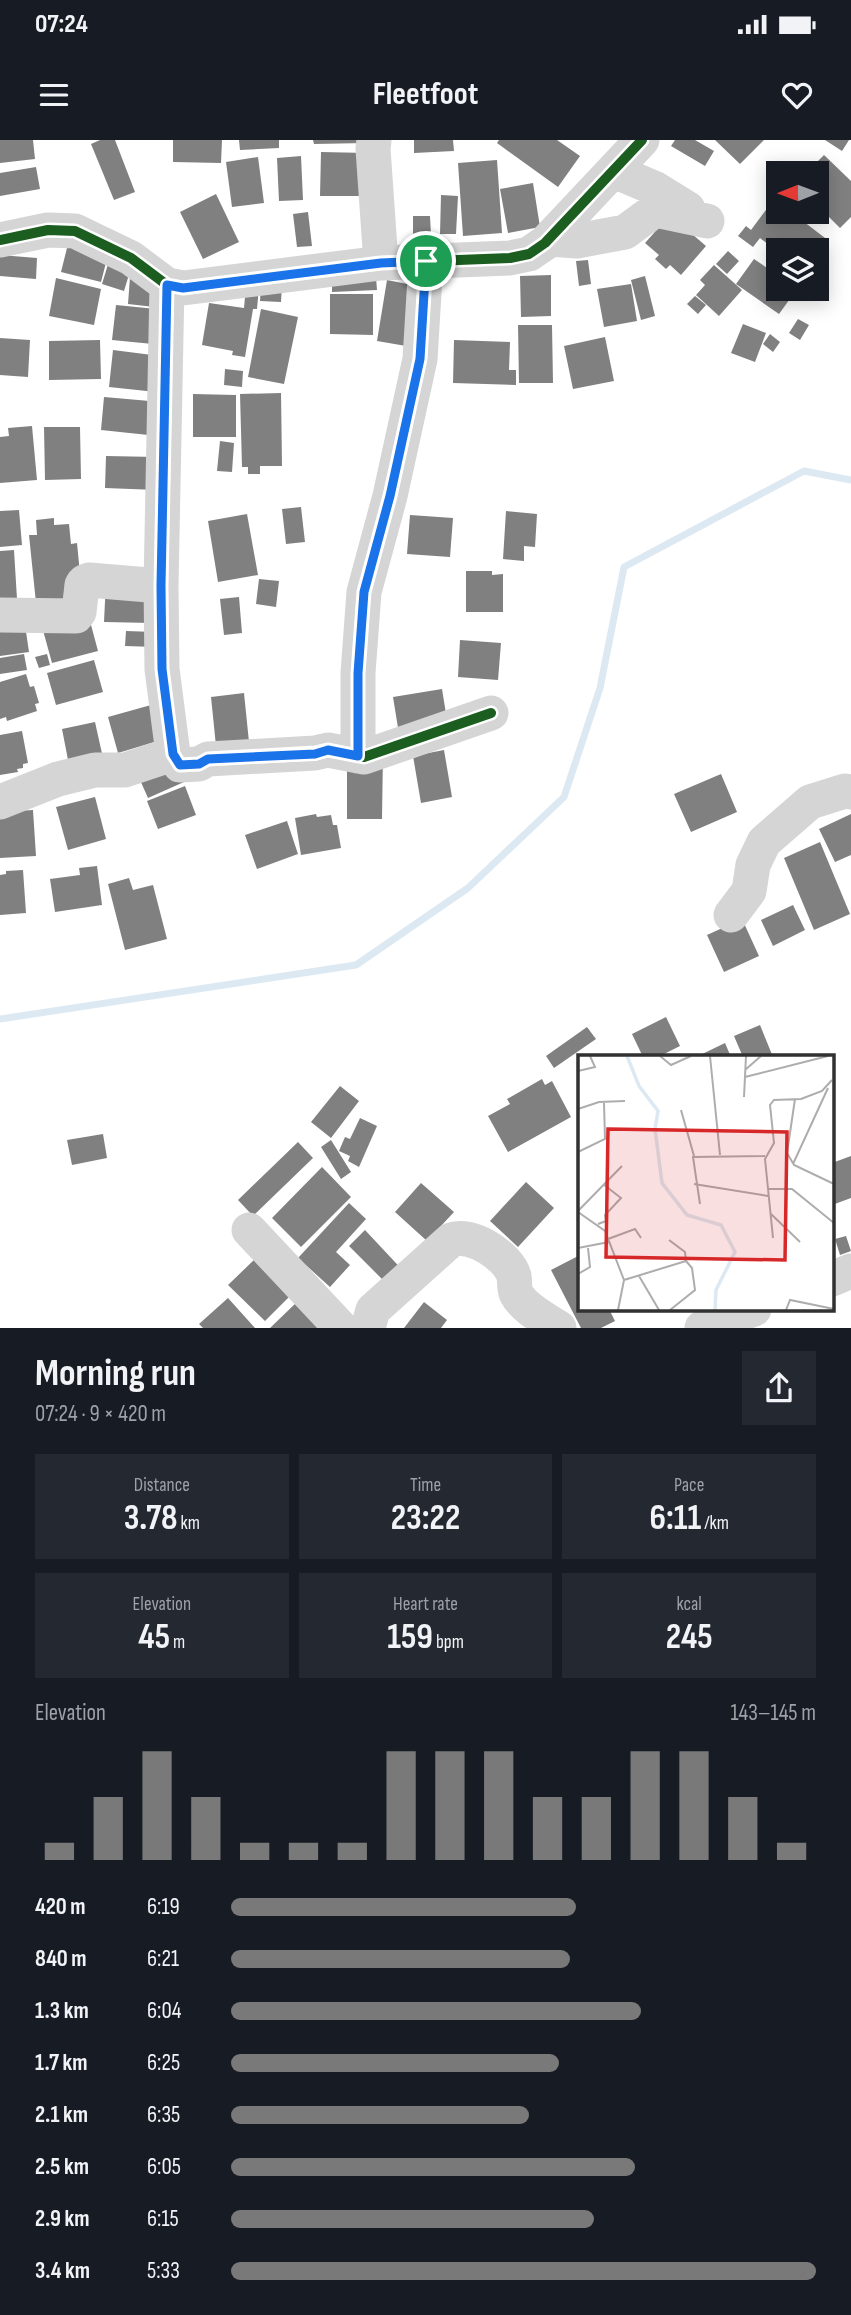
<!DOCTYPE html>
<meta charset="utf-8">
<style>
:root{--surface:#171b24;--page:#242831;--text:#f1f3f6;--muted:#9ea1a6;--accent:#797979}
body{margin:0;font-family:"Sofia Sans Condensed",sans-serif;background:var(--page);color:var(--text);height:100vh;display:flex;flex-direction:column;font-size:26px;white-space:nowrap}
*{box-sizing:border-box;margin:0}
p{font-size:23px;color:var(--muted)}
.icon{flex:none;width:38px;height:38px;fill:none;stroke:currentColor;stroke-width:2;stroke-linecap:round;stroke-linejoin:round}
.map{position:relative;height:1188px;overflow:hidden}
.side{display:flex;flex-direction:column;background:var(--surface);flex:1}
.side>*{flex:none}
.needle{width:46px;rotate:269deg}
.fabs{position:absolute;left:766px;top:21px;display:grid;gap:14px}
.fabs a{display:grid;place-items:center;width:63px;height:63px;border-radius:0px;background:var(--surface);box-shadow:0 4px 18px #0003;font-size:35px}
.pin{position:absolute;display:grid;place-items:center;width:60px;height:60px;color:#fff;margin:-30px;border:4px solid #fff;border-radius:50%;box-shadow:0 2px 7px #0007}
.round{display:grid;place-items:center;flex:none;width:74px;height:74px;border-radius:0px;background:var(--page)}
.summary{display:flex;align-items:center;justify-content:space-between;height:119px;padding:0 35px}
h1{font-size:38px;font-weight:700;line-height:52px}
.stats{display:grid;grid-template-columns:repeat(3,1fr);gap:10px;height:119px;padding:7px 35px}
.stats div{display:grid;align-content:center;border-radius:0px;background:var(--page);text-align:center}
.stats b{font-size:35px;font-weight:700}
.stats small{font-size:19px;font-weight:400}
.stats p{font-size:19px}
.chart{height:196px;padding:14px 35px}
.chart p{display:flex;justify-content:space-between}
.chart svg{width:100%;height:126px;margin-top:7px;stroke:var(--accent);stroke-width:6}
ul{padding:0 35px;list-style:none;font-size:23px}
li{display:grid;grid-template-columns:112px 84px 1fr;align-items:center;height:52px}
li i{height:18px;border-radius:9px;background:var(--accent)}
.status{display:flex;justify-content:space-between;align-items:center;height:49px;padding:0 35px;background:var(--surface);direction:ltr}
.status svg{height:19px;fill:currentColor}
header{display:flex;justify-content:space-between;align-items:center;height:91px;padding:0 35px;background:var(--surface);font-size:32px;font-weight:700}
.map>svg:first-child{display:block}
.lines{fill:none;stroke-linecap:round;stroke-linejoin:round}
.stream{stroke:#dce9f2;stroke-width:7}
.building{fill:#808080}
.minor{stroke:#d5d5d5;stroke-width:35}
.cycleway-casing{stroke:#fff;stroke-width:15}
.cycleway{stroke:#1b5e20;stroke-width:10}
.route-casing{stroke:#fff;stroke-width:14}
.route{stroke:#1a73e8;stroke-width:9}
.inset-river{fill:none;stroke:#dce9f2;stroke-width:3.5}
.inset-road{fill:none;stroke:#adadad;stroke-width:2}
.view{fill:#d62828;fill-opacity:0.15;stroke:#d62828;stroke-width:3.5}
.inset-edge{fill:none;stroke:#313131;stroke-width:3.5}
</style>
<div class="status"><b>07:24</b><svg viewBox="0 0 49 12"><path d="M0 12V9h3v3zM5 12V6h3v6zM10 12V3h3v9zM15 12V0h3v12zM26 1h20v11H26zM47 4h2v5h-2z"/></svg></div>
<header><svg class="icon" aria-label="menu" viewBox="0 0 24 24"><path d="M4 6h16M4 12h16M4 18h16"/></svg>Fleetfoot<svg class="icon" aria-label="heart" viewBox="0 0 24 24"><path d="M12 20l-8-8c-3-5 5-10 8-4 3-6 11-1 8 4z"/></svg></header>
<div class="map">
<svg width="851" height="1188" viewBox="0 0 851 1188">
<rect width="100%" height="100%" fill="#fff"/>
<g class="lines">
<path class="stream" d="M0,879L356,825L468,748L564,657L600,548L624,427L804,331L851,340"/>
</g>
<path class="building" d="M0,0H33L35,19L0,23Z
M100,0H115L135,52L114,60L91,4Z
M173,0H222L221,23L173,22Z
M239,0H279V8L240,10Z
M313,0H366V3L314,4Z
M414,0H453L454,11L414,13Z
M499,0H557L580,16L558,47L497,3Z
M675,0H695L714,11L705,26L671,6Z
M715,0H764L740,24Z
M825,0H849L842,11Z
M321,12L367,13V56H320Z
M824,15L851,41V77L840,88L817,65V33H806Z
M301,16L303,60L279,61L277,18Z
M258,17L264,63L232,67L226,22Z
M497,20L502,93L463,96L458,23Z
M36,27L40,49L0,56V33Z
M533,43L540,87L508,93L500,49Z
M216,54L239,102L203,119L180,72Z
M441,55L458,56L456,94H440Z
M774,59L779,62V72H791L829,101L817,117V110H779V113L760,98L753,107L738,96L746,86L751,90Z
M308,72L312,106L297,107L293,74Z
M670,75L706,106L681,135L670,125L666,129L655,119L659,115L645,103Z
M413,76H430L431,95H413Z
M69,100L109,111L101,142L61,132Z
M728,111L739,121L727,134L716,124Z
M0,115L37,118L36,139L0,136Z
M754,119L779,136V149H797L779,174L736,144Z
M588,120L591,144L579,146L576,121Z
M109,121L131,128L124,151L102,144Z
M714,125L742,150L719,176L696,155L705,145L700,140Z
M551,135V176L521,177L520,136Z
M645,136L655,176L641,180L631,140Z
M130,137L166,140L163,168L128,164Z
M376,137L377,150L332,152V138Z
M56,138L101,149L94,185L49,176Z
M387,140L422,147L412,207L377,201Z
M631,144L637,181L604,187L597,149Z
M246,146L259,147L257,169H253L245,217L232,215L233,211L202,205L209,163L244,168Z
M261,146H282L281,162L260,161Z
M330,154H373V195L330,194Z
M695,156L706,165L698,174L687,164Z
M116,165L166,170L163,205L112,200Z
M261,169L298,177L284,244L248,237Z
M798,179L809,185L800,200L789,193Z
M743,184L766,193L755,222L731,213Z
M518,185H552L553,243H519Z
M770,194L780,202L773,212L763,204Z
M605,197L614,241L573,249L564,206Z
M0,198L30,200L28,237L0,235Z
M100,200L101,239L49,240V201Z
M454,200L510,202L509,230H516V245L453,243Z
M113,210L160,216L156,252L109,247Z
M225,229L243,231L242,247L224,245Z
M281,253L282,326H260V334H248V327H242L240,254Z
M193,254L236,255V297H193Z
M104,257L161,262L158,296L101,290Z
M32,286L37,340L0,343V297L9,296L8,288Z
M44,287H80L81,339L45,340Z
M220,301L234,303L232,332L217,331Z
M106,316L157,317V350L105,348Z
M301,367L305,402L286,404L282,369Z
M19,370L22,405L0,407V371Z
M506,371L537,374L535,407L524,406V421L503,419Z
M247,374L258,435L218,442L208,381Z
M410,375L453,378L450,417L407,414Z
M54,378V385L69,384L71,404L77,403L81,444L76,459L36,463L29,395H37L36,380Z
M14,410L17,459H0V411Z
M466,431H492V435L503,434V472H466Z
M259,439L279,441L276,467L256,464Z
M106,440L154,441L152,483L104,482Z
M239,457L242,493L224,495L220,459Z
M87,470L98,511L52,523L41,483Z
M25,485L29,512L0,516V488Z
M126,491L155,492V507L125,506Z
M460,500L501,503L498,540L458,537Z
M24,514L27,530L0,534V518Z
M47,514L50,525L39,528L35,517Z
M94,520L103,552L56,565L47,533Z
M26,534L30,547L34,546L39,563L35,564L37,571L7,581L6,577L0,579V542Z
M442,549L448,586L399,594L393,557Z
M244,553L249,602L216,606L211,557Z
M151,565L161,600L118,613L108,577Z
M95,582L103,618L69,625L62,589Z
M22,591L28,623L23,624V628L17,629L18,632L0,635V595Z
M444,610L452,657L421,663L413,616Z
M347,613H383L382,679H347Z
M177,624L184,642L148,658L140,640Z
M721,634L737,672L691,692L674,654Z
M185,646L196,675L158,689L147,661Z
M95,657L106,699L68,710L56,667Z
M33,670L36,716L0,718V672Z
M316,674L317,677L331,675L333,685H337L341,708L301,715L295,678Z
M851,674V715L835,722L819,689Z
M287,681L298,714L257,729L245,695Z
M820,702L850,774L814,790L784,718Z
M97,726L102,765L55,772L50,739L80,735L79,728Z
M23,730L26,773L0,775V735L6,734V731Z
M129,738L133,750L153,745L167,799L125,810L108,744Z
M793,765L805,790L773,806L761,780Z
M742,779L759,816L724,832L707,795Z
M666,877L680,906L658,917H643L632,894Z
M760,885L773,917H743L734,896Z
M587,887L596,899L554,928L546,916Z
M725,903L731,917H696Z
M542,939L545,945L552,941L571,977L508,1012L488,976L510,964L507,959Z
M340,946L359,961L331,998L311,982Z
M360,978L377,986L359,1027L348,1021L350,1016L339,1011L345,997L350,999Z
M103,994L107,1018L72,1025L67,1000Z
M331,1000L351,1032L341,1039L321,1007Z
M298,1002L313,1018L253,1076L238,1060Z
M851,1016V1058L832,1065V1023Z
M322,1027L351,1057L301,1107L272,1078Z
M526,1042L554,1068L518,1107L490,1081Z
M421,1043L454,1072L427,1101L395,1072Z
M349,1063L366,1079L336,1112L350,1125L330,1147L298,1118Z
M365,1090L409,1137L382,1139L349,1106Z
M846,1096L851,1111L840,1115L835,1099Z
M580,1115V1169H609L615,1181L601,1188H581L551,1130Z
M256,1118L292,1154L265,1181L228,1145Z
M228,1158L255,1188H203L199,1184Z
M298,1161L323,1188H270Z
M424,1162L447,1180L441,1188H404Z"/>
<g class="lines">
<path class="minor" d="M374,0L373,9L381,123
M614,31L654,48L688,69
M549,99L577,101L625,92L655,70L707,81
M0,100L48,90L75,91L131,118L167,145L183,148L381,123L510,118L529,114L545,103L642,0
M167,145L161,446L162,529L173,614L180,625L199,624L208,619L315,613L328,610L364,617L491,573
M0,475L76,476L79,472L82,445L84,442L89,440L161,446
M358,616V533L364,452L390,356L420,219L426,121
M0,662L58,639L95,630H125L173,614
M731,775L749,751L753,725L764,702L810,662L845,651L851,652
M249,1090L341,1188
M832,1139L851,1131
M368,1188L373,1170L451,1100C471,1092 508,1116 514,1136C515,1141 514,1148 516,1153C523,1168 545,1179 559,1188
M702,1188L754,1169"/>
<g class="cycleway-casing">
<path id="cycleway" d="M0,100L48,90L75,91L131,118L167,145L183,148L381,123L510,118L529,114L545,103L642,0
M167,145L161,446L162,529L173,614L180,625L199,624L208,619L315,613L328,610L364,617L491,573
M358,616V533L364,452L390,356L420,219L426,121"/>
</g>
<use href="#cycleway" class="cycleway"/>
</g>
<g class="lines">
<g class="route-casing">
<path id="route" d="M426,121L420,219L390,356L364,452L358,533V616L328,610L315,614L208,619L199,624L180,625L173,614L162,529L161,446L167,145L183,148L381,123Z"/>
</g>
<use href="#route" class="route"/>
</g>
<g transform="translate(578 915)">
<rect width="256" height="256" fill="#fff"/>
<path class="inset-river" d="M49,1L61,31L80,56L77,74L84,128L109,160L143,170L157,197L138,235L137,255"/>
<path class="inset-road" d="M82,1L93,10L113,1M132,1L142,100M167,15L183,1M0,16L17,12L12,1M167,22L250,1M166,42L168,1M217,44L209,98L216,110L256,129M0,54L21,47L47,46M103,55L116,101M0,97L27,84L26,48M215,109L250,33M116,129L190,141M190,134H214L256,168M122,149L115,102L187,101M0,156L44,111M0,157L27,176L46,225L40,255M193,159L222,187M20,169L28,166L27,160L43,143L25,129M195,183L187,104L196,88L192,50L196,45L223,44L244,36L254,25M30,184L57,174L63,183M0,193L31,187M0,219L12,212L10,193M61,221L81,255M46,225L108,206L107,197L91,185M92,255L117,235L114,213L108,206M208,255L212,245L256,254"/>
<path class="view" d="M30,74L209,77L207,205L28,202Z"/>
<rect width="256" height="256" class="inset-edge"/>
</g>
</svg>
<div class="fabs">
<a><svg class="needle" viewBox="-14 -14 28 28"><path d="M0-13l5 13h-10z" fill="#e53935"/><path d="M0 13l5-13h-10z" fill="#9ea1a6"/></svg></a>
<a><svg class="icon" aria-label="layers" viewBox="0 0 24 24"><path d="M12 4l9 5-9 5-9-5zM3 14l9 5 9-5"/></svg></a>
</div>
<div class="pin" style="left:426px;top:121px;background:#1e9e55"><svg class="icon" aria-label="arrive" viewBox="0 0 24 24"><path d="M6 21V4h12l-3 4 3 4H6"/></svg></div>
</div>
<section class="side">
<div class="summary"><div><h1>Morning run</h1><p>07:24 · 9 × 420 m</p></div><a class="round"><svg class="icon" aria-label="share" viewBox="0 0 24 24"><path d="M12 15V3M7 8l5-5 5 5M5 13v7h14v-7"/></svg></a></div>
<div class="stats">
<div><p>Distance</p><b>3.78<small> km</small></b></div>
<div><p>Time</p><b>23:22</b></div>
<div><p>Pace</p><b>6:11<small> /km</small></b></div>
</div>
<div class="stats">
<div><p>Elevation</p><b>45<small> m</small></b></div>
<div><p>Heart rate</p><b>159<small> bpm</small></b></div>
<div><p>kcal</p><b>245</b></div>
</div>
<div class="chart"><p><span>Elevation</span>143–145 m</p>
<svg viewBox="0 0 160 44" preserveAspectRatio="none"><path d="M5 44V38M15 44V22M25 44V6M35 44V22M45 44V38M55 44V38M65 44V38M75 44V6M85 44V6M95 44V6M105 44V22M115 44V22M125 44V6M135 44V6M145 44V22M155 44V38"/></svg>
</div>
<ul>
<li><b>420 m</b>6:19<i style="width:59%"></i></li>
<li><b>840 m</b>6:21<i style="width:58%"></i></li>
<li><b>1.3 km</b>6:04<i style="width:70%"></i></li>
<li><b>1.7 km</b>6:25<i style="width:56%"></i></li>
<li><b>2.1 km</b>6:35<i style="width:51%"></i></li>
<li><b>2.5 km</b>6:05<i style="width:69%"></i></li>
<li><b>2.9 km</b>6:15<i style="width:62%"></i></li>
<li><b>3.4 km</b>5:33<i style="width:100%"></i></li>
</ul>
</section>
